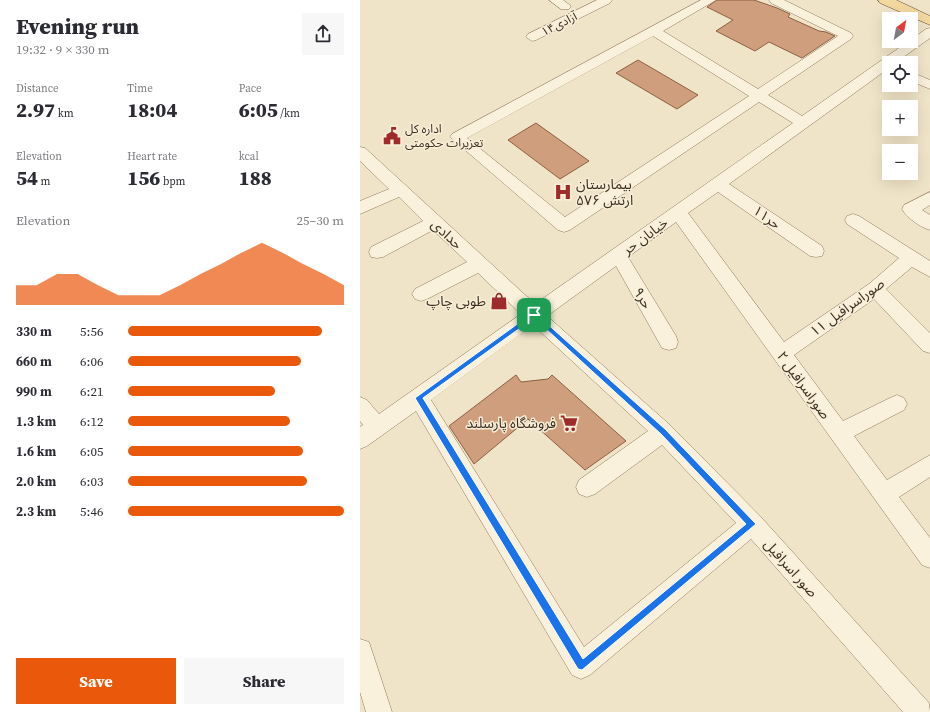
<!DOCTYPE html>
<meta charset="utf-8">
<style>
:root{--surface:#fff;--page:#f7f7f7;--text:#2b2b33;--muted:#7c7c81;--accent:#ea580c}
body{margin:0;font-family:"Source Serif 4","Noto Sans Arabic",serif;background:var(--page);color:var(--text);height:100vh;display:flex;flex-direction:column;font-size:15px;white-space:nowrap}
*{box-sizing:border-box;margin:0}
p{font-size:13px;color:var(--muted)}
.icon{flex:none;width:22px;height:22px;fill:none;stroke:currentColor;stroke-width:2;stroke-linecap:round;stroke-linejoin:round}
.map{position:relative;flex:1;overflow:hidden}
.side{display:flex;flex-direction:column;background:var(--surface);width:360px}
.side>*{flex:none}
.needle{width:26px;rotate:32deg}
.buttons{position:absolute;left:522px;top:12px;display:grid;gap:8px}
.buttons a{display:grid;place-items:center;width:36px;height:36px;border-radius:0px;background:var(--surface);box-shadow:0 4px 16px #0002;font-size:20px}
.pin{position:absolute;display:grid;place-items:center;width:34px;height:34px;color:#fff;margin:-17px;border-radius:8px;box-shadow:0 2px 6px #0006}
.round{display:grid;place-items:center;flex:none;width:42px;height:42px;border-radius:0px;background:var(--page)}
.summary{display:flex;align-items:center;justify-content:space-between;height:68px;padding:0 16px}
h1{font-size:22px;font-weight:800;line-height:30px}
.figures{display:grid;grid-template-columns:repeat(3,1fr);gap:6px;height:68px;padding:4px 16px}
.figures div{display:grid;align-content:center}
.figures b{font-size:20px;font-weight:800}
.figures small{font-size:11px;font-weight:400}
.figures p{font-size:11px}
.chart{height:112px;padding:8px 16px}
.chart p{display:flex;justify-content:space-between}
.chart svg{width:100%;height:72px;margin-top:4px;fill:var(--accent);opacity:.7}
.button{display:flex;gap:8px;margin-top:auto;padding:8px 16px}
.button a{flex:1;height:46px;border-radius:0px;background:var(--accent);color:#fff;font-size:16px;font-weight:800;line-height:46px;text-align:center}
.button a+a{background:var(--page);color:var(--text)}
ul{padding:0 16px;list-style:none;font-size:13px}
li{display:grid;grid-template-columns:64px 48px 1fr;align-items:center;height:30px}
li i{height:10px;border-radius:5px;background:var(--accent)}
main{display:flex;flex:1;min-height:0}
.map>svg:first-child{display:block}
.building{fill:#cf9f7d;stroke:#8d5f41}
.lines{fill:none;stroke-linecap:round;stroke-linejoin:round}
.minor-casing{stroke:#8d765c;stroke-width:1}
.major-casing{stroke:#5b4430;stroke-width:1}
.minor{fill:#faf1dc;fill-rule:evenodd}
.major{fill:#f3d9a0;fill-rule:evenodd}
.route{fill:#1a73e8;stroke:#fff;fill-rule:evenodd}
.labels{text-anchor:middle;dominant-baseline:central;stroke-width:3;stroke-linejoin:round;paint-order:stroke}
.far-street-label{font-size:12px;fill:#3d2e20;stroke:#f7eed8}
.far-poi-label{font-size:12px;fill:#3d2e20;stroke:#f7eed8;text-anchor:start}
.poi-label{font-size:14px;fill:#3d2e20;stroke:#f7eed8;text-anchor:end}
.street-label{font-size:14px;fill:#3d2e20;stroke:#f7eed8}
</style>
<main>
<section class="side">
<div class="summary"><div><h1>Evening run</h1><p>19:32 · 9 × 330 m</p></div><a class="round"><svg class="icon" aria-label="share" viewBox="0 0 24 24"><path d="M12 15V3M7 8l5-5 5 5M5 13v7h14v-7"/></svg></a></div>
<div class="figures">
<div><p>Distance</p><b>2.97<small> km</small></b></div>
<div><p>Time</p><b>18:04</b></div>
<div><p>Pace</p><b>6:05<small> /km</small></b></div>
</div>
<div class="figures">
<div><p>Elevation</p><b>54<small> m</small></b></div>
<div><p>Heart rate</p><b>156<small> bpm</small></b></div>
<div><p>kcal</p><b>188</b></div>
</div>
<div class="chart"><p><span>Elevation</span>25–30 m</p>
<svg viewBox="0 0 160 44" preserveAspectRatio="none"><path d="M0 44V32L10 32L20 25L30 25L40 32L50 38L60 38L70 38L80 32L90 25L100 19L110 12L120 6L130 12L140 19L150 25L160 32V44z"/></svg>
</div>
<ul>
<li><b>330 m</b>5:56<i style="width:90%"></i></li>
<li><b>660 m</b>6:06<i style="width:80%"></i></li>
<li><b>990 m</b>6:21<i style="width:68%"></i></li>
<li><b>1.3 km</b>6:12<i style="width:75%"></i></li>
<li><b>1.6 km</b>6:05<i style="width:81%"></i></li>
<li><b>2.0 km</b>6:03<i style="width:83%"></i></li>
<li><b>2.3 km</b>5:46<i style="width:100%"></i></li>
</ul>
<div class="button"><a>Save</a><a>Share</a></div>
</section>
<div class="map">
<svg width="570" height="712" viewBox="0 0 570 712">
<rect width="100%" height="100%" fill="#f0e4c8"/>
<path class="building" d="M357,0H394L417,8L430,14L428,17L459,31L466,32L475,36L442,58L409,42L395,51L356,31L373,20L347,7Z
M278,60L338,95L317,109L256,73Z
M176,123L229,161L200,179L148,140Z
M156,375L161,382L188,379L192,375L266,441L225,470L168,419L114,464L89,426Z"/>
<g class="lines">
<g class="minor-casing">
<path id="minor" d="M189,0H203L211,6L209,9H201Z
M237,0H252L250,3L176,40L172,41L166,37L168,34Z
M341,0H356L303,31L398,89L478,36L411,3L409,0H424L491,33L493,36L491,39L408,95L442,116L566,29L570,28V38L535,63H529V68L369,184L462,246L464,251L462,256L456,257L450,256L358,192L328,213L424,342L509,284L539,258L487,224L485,220L487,216L493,214L499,216L570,261V277L552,267L526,289L570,333V353L563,351L514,299L434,355L483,421L530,398L537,395L544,398L547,404L544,410L494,436L527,480L570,455V477L539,497L570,538V568L562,565L316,222L268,257L316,336L318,342L316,348L309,350L302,348L256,266L187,316L310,425L400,516L569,703L570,712H543L391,539L230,675L221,679L212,675L56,411L7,446L0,449V427L3,425L0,421V397L7,400L19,414L161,314L118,273L67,299L61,301L55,299L52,294L55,289L107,262L73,230L23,257L17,258L11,257L9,252L11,247L63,221L39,197L0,214V201L29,189L0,161V147L5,148L175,304L433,123L399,102L210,230L204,232L198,230L90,137L92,134ZM293,36L389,96L205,217L107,138ZM173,325L288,431L219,480L216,487L219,494L227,497L235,494L302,445L376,523L224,647L71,400Z
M551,72L570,80V89L551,81Z
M570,192V205L562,210L570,215V230C560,227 547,218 542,209L544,205Z
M0,639L9,642L32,712H6L0,692Z"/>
</g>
<g class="major-casing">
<path id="major" d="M518,0H536L570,16V25L520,3Z"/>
</g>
<use href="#minor" class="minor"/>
<use href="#major" class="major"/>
</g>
<path class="route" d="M174,312L305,429L396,524L222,670L218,669L55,398ZM174,318L301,434L386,524L223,659L63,398Z"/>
<defs>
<g id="civic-bare" transform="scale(1.38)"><path d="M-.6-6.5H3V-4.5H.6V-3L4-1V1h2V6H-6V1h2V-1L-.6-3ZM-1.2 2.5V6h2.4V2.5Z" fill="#9e2a2b" stroke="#f7eed8" stroke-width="2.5" paint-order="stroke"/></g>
<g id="hospital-bare" transform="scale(1.38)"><path d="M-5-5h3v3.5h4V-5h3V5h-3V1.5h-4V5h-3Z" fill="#9e2a2b" stroke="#f7eed8" stroke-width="2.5" paint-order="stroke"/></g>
<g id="shop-bare" transform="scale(1.38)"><path d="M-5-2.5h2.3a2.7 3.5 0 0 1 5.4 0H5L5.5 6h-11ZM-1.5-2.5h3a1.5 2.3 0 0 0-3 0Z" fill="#9e2a2b" stroke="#f7eed8" stroke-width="2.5" paint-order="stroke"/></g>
<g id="supermarket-bare" transform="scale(1.38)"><path d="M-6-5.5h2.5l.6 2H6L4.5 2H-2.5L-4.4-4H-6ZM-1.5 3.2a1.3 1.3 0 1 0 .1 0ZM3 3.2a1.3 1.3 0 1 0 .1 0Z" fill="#9e2a2b" stroke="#f7eed8" stroke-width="2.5" paint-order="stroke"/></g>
</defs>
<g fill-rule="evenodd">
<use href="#civic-bare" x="32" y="136"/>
<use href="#hospital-bare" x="203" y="192"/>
<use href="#shop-bare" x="139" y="301"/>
<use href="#supermarket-bare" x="209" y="423"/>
</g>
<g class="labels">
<g class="far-street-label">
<text transform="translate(199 24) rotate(-27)">آزادی۱۴</text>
</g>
<g class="far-poi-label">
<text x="45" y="129">اداره کل<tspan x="45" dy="14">تعزیرات حکومتی</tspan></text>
</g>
<g class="poi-label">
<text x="216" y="184" text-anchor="start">بیمارستان<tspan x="216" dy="16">۵۷۶ ارتش</tspan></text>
<text x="126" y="301">طوبی چاپ</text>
<text x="196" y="423">فروشگاه پارسلند</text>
</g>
<g class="street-label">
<text transform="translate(407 217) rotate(35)">حر۱۱</text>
<text transform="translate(87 234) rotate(43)">حدادی</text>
<text transform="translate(285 236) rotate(-36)">خیابان حر</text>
<text transform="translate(283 298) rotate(59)">حر۹</text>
<text transform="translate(487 307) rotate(-36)">صوراسرافیل ۱۱</text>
<text transform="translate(444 385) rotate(54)">صوراسرافیل ۲</text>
<text transform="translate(431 568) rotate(48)">صور اسرافیل</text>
</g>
</g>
</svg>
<div class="buttons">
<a><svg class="needle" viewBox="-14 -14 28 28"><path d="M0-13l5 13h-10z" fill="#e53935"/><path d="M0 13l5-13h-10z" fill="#7c7c81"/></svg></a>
<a><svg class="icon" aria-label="locate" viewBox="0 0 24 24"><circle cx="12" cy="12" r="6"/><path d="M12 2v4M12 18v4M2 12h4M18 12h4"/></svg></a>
<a>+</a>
<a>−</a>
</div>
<div class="pin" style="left:174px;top:315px;background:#1e9e55"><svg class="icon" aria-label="arrive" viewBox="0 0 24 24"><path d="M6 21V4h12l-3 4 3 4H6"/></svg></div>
</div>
</main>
